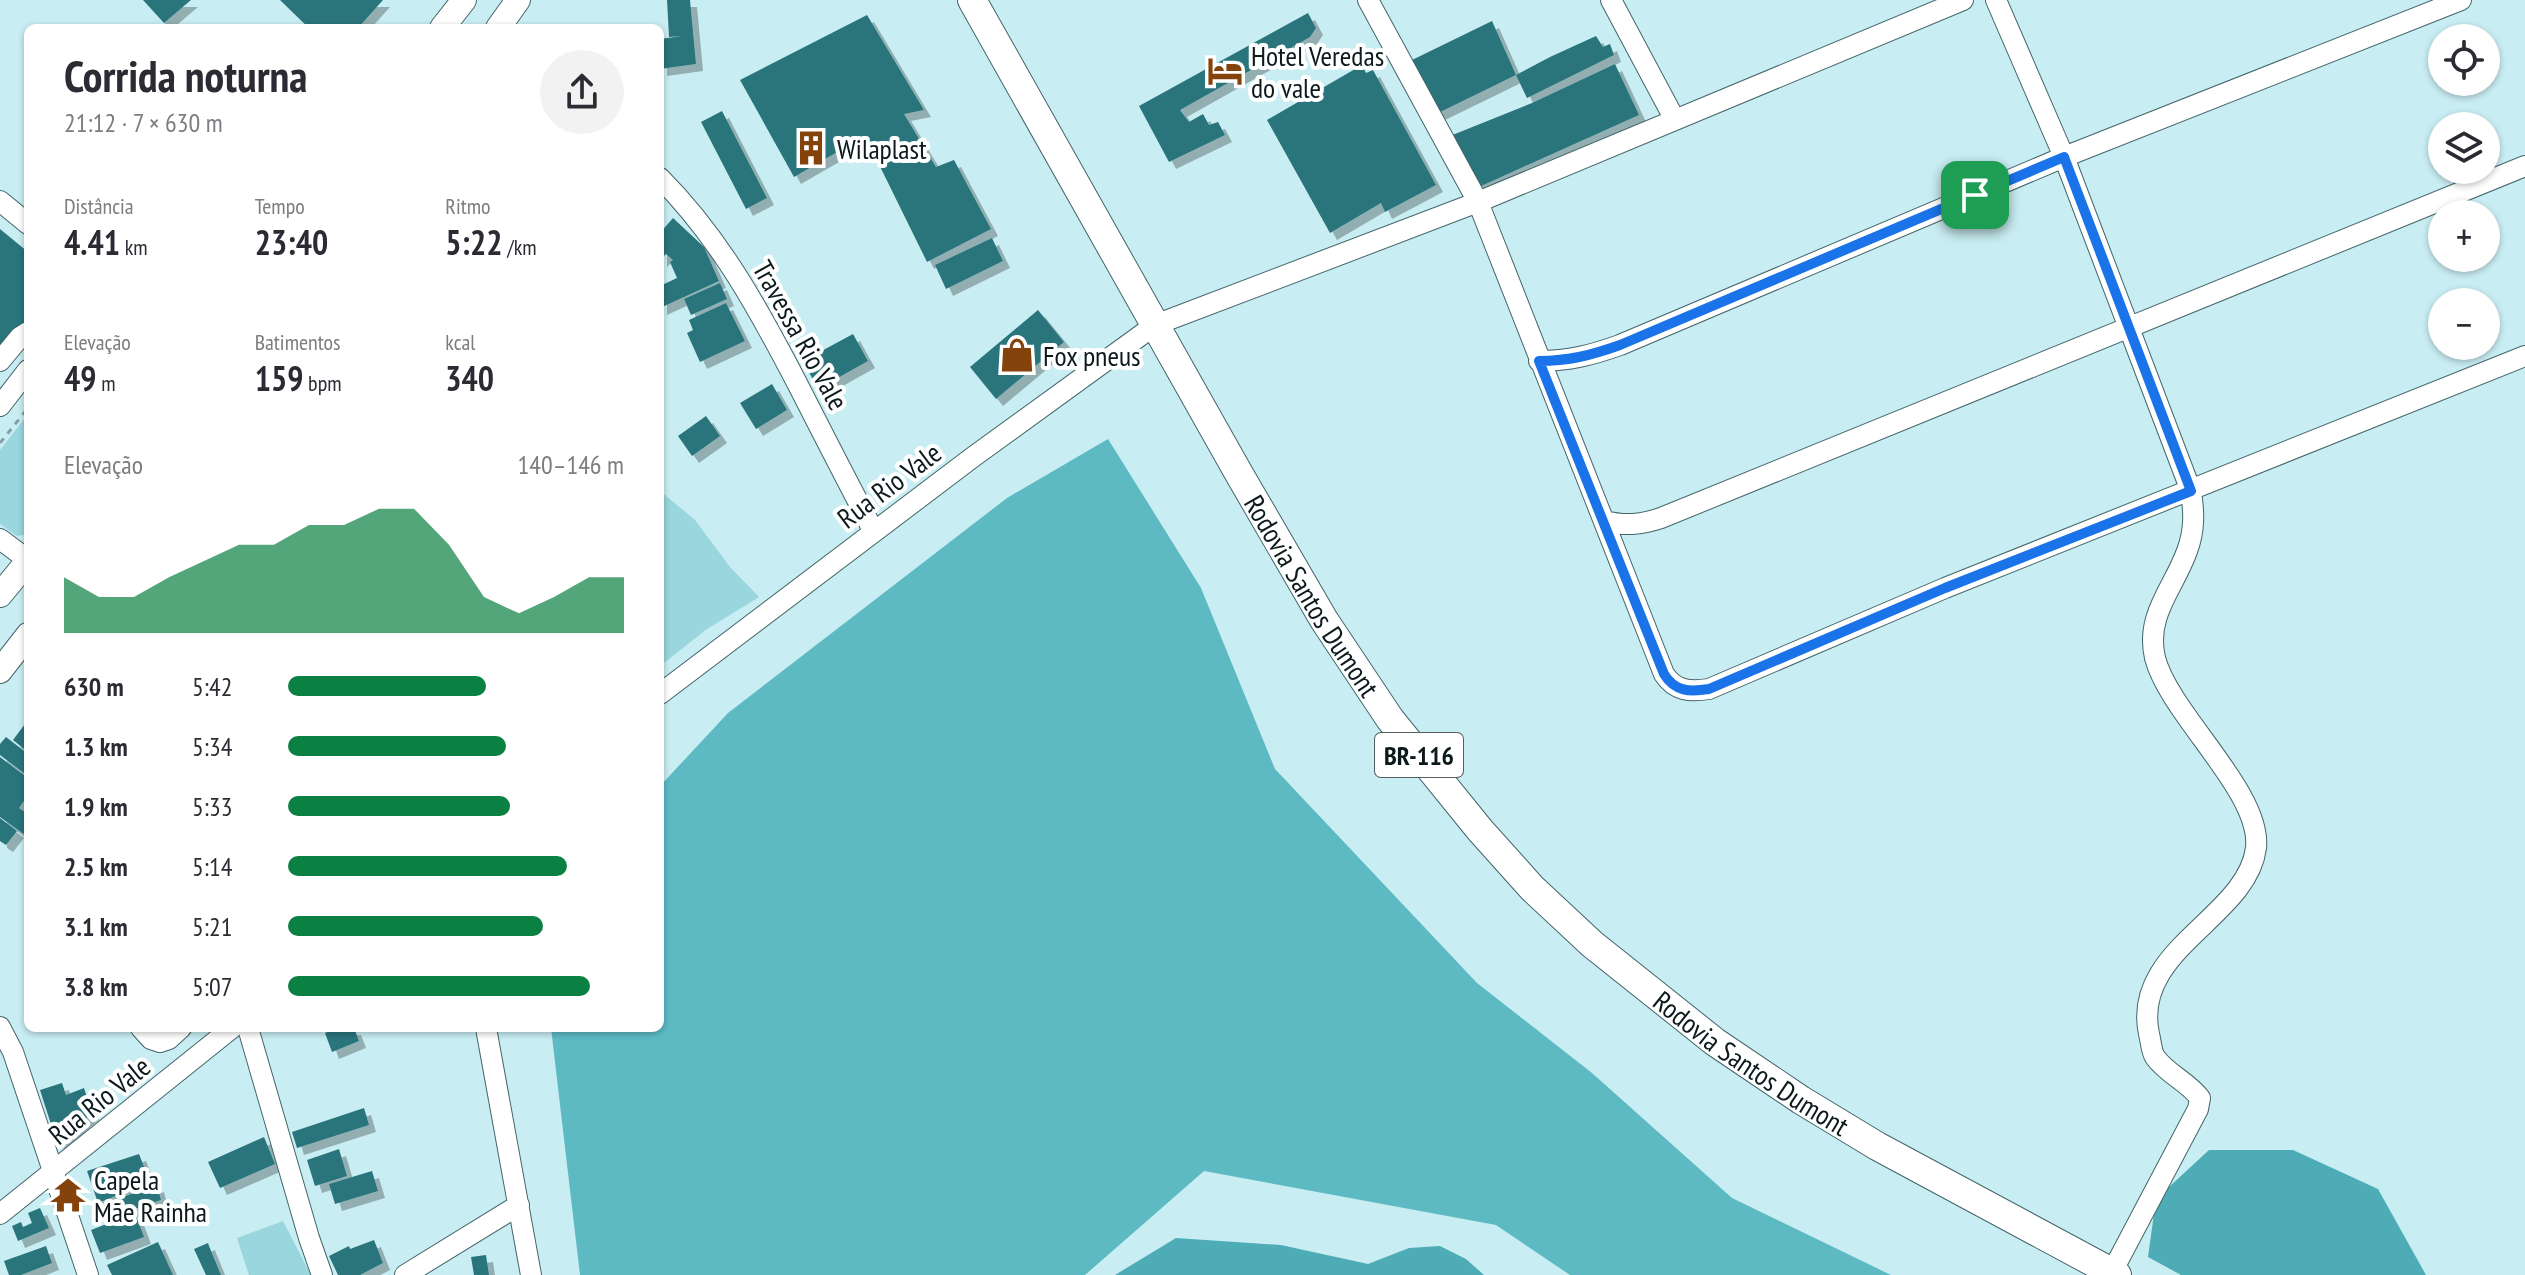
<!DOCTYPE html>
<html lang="pt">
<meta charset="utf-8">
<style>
:root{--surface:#fff;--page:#f2f2f3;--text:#2b2b33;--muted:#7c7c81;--accent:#0b8043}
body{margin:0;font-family:"PT Sans Narrow",sans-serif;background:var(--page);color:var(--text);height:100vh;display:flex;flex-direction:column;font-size:30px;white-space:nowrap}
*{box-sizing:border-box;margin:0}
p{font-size:26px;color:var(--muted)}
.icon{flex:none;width:44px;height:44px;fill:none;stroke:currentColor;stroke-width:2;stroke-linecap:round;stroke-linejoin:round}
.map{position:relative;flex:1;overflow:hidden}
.drawer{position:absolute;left:24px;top:24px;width:640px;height:1008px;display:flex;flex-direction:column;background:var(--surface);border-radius:12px;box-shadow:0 2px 6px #0004}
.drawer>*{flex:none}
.buttons{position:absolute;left:2428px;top:24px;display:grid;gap:16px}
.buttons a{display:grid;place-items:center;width:72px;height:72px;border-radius:50%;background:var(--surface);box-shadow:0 2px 6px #0004;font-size:40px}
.pin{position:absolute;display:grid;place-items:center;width:68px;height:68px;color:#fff;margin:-34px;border-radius:16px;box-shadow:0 4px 12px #0006}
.round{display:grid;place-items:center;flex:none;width:84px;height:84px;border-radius:42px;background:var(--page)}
.summary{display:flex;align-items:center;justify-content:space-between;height:136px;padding:0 40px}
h1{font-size:44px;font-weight:700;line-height:60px}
.stats{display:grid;grid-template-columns:repeat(3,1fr);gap:12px;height:136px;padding:8px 40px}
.stats div{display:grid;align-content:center}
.stats b{font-size:34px;font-weight:700}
.stats small{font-size:22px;font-weight:400}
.stats p{font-size:22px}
.chart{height:224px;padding:16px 40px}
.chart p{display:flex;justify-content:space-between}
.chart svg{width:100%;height:144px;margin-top:8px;fill:var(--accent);opacity:.7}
ul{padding:0 40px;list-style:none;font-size:26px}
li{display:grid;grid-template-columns:128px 96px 1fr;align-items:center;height:60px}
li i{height:20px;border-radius:10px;background:var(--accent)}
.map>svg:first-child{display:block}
.green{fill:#9ad6dd}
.forest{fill:#5dbac3}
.water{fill:#4eacb6}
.building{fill:#2b747b;filter:url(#shadow)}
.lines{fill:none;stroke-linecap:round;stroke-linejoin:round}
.minor-casing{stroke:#436569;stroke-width:22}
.major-casing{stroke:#436569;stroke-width:26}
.highway-casing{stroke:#436569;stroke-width:30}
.path{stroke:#84a0a4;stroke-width:3;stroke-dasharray:6 6;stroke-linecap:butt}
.minor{stroke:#fff;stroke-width:20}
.major{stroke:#fff;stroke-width:24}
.highway{stroke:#fff;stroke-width:28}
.route-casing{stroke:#fff;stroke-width:16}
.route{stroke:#1a73e8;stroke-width:10}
.labels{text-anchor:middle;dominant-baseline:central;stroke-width:8;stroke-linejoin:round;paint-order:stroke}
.shield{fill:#fff;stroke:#555f60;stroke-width:2}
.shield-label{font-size:26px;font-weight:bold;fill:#0c1a1c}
.poi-label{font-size:28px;fill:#0c1a1c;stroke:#fff;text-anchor:start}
.street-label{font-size:28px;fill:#0c1a1c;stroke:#fff}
</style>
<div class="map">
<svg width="2525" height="1275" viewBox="0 0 2525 1275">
<defs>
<filter id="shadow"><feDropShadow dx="7" dy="7" stdDeviation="0" flood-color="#0004"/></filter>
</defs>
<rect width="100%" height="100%" fill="#c8edf2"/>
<path class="green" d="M28,414V534L17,536L0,524V450Z
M660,491L695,520L730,567L759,597L707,629L660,666Z
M283,1221L311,1275H249L237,1238Z"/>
<path class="forest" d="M1108,439L1201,588L1275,769L1477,983L1592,1073L1732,1198L1891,1275H1570L1496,1225L1204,1171L1085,1275H580L551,1028H660V786L728,713L1007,498Z"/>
<path class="water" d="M2209,1150H2293L2378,1189L2426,1275H2181L2148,1257L2156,1199Z
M1176,1238L1281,1245L1368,1264L1409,1248L1440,1246L1466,1259L1484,1275H1115Z"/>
<path class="building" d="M143,0H191L164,23Z
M280,0H383L358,28H309Z
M667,0H690L696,64L660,69V39L682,36L669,37Z
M1308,13L1316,28L1310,37L1180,110L1189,122L1203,114L1209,125L1218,122L1225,135L1169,162L1139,106Z
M867,15L924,110L904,114L936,167L954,160L991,229L927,262L865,136L794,177L740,80Z
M1492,21L1516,75L1434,115L1410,61Z
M1596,36L1603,47L1610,44L1614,55L1527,98L1516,75L1550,57Z
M1615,64L1639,115L1479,187L1450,136L1532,103Z
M1362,65L1366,73L1373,70L1436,185L1385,212L1381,203L1330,233L1267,120Z
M722,111L767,198L746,209L701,122Z
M673,218L704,247L719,281L660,308V286L677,278L670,262L673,260L666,254L660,260V233Z
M0,229L28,252V317L0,353Z
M992,238L1003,261L946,289L935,265Z
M720,283L727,299L691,315L684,299Z
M726,303L745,341L700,362L687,333L693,330L689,320Z
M1038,310L1064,342L996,399L970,367Z
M853,334L868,361L818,389L803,361Z
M772,384L787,410L756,429L740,403Z
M706,416L720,436L692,456L678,436Z
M28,720V752L13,740Z
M6,737L28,754V776L0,755V744Z
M0,757L28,778V795L19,808L28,814V837L0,817Z
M0,818L17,831L6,845L0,841Z
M337,1028H354L359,1041L332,1052L325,1033Z
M62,1083L66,1095L84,1088L92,1113L57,1143L40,1090Z
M364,1108L369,1125L297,1148L292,1132Z
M264,1137L275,1164L220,1188L208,1162Z
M339,1149L347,1176L315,1186L307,1160Z
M139,1154L150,1182L98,1203L87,1171Z
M372,1171L378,1191L335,1204L329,1184Z
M157,1185L161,1200L102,1220L97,1206Z
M40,1208L49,1228L18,1241L12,1226L21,1222L23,1227L32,1223L28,1213Z
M135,1213L144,1237L100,1253L91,1230Z
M374,1240L383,1263L360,1275H338L329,1256L349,1246L350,1249Z
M158,1242L173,1275H112L107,1265Z
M208,1243L209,1246L221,1275H206L194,1249Z
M46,1246L52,1263L21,1275H9L4,1261Z
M486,1255L489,1275H474L471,1257Z"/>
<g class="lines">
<g class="minor-casing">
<path id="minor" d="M1368,0L1478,202L1664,674C1675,691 1690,692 1709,689L1945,588L2525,356
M1611,0L1675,120
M1996,0L2064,157L2191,491C2194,512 2195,530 2187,551C2174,588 2145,615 2155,658C2170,715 2262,792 2256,848C2247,918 2131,949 2149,1034C2151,1041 2151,1051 2155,1057C2167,1074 2187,1081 2200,1098L2198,1109L2112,1272
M660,178C720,238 759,310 798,385C823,434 848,483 874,532
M0,201L28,224
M0,361L20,337L28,332
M1539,361C1569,361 1592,355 1620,345L2064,157L2461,0
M0,406L28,370
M1604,521C1625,526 1640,525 1661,518L2525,166
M0,539L28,560
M660,694L973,457L1155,325L1478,202L1963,0
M0,1027L13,1052L88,1275
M141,1028L151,1039L160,1042L169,1039L181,1028
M248,1028L309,1238L322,1275
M486,1028L531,1275
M0,1214L232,1028
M405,1275L519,1205"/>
</g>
<g class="major-casing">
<path id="major" d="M442,28L464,0
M498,28L518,0
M0,595L28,561
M0,671L28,635"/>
</g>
<g class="highway-casing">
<g id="highway">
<path id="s1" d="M972,0L1238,472L1324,620L1390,719L1480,830L1532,888L1592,944L1715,1042L1801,1100L1877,1146L2117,1275"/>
</g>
</g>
<path class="path" d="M0,443L28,408"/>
<use href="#minor" class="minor"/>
<use href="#major" class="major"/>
<use href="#highway" class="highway"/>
</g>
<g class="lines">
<g class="route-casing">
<path id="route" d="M2064,157L2191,491L1945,588L1709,689C1690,692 1675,692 1664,674L1539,361C1569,361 1592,355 1620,345Z"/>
</g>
<use href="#route" class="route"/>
</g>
<defs>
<g id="hotel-bare" transform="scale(2.76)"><path d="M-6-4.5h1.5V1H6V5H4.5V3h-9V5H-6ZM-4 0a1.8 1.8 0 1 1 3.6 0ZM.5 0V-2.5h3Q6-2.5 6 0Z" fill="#83430b" stroke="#fff" stroke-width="2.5" paint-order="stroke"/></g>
<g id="building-bare" transform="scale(2.76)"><path d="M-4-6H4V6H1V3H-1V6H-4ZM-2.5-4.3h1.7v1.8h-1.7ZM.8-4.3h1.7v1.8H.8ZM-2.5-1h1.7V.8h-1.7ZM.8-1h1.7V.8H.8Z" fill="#83430b" stroke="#fff" stroke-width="2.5" paint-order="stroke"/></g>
<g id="shop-bare" transform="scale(2.76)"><path d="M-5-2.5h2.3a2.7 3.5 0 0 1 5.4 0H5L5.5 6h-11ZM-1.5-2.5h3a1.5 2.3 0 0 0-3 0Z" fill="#83430b" stroke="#fff" stroke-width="2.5" paint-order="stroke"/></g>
<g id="temple-bare" transform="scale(2.76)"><path d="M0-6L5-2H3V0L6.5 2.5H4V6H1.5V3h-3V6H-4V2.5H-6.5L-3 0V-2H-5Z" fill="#83430b" stroke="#fff" stroke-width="2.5" paint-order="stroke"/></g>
</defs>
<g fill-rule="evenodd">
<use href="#hotel-bare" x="1225" y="71"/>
<use href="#building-bare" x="811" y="148"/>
<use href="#shop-bare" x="1017" y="355"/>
<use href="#temple-bare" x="68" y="1195"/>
</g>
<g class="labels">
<rect class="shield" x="1375" y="733" width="88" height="44" rx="6"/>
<g class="shield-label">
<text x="1419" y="755">BR-116</text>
</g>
<g class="poi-label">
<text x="1251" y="55">Hotel Veredas<tspan x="1251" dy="32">do vale</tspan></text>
<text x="837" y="148">Wilaplast</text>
<text x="1043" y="355">Fox pneus</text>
<text x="94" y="1179">Capela<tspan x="94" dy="32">Mãe Rainha</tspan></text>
</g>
<g class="street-label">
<text transform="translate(801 335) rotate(61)">Travessa Rio Vale</text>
<text transform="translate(889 485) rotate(-37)">Rua Rio Vale</text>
<text stroke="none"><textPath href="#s1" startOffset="686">Rodovia Santos Dumont</textPath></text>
<text stroke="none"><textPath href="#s1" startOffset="1334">Rodovia Santos Dumont</textPath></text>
<text transform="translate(99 1100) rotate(-39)">Rua Rio Vale</text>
</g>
</g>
</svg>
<div class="buttons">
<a><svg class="icon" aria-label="locate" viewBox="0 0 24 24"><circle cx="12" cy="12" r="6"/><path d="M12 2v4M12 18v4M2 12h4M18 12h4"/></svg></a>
<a><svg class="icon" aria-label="layers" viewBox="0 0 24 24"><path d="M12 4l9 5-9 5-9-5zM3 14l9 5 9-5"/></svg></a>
<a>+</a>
<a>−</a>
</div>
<div class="pin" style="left:1975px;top:195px;background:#1e9e55"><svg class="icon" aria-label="arrive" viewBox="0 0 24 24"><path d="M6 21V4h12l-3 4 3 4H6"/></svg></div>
<section class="drawer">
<div class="summary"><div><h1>Corrida noturna</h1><p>21:12 · 7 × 630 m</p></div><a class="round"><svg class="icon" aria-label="share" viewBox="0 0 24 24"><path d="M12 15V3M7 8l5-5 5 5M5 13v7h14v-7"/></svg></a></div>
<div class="stats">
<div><p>Distância</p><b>4.41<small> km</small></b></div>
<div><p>Tempo</p><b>23:40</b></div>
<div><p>Ritmo</p><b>5:22<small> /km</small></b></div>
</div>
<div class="stats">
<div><p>Elevação</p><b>49<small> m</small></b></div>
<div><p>Batimentos</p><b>159<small> bpm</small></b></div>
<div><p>kcal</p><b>340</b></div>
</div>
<div class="chart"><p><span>Elevação</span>140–146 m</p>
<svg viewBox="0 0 160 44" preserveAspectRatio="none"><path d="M0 44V27L10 33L20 33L30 27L40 22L50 17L60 17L70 11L80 11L90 6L100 6L110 17L120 33L130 38L140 33L150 27L160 27V44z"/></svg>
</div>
<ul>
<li><b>630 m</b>5:42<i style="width:59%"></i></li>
<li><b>1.3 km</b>5:34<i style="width:65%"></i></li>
<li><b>1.9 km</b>5:33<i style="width:66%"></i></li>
<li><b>2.5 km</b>5:14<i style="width:83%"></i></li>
<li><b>3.1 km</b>5:21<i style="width:76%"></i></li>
<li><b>3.8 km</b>5:07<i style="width:90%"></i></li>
</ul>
</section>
</div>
